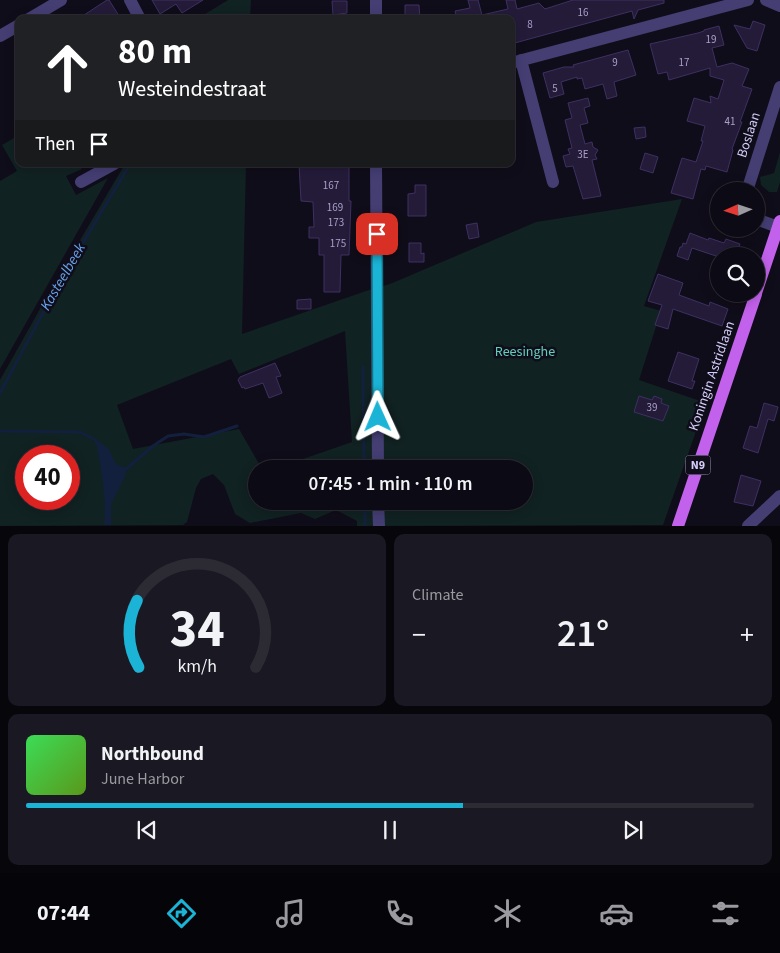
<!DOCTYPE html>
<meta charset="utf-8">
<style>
:root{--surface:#0c0a14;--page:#1a1822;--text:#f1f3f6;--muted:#9a9aa0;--line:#2c2b34;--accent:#1bb4d6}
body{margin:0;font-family:"Source Sans 3",sans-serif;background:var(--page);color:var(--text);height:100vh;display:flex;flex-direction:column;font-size:19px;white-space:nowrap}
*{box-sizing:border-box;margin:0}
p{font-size:16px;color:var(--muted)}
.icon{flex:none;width:28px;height:28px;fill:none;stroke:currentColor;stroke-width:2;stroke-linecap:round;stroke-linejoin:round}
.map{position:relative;height:526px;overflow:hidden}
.drawer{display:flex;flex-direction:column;gap:8px;padding:8px;background:#07060b;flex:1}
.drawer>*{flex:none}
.guide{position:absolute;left:15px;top:15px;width:500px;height:152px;border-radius:10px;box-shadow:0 2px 12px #0003,0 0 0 1px var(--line);background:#202124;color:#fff;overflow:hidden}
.needle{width:32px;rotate:267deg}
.controls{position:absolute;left:710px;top:182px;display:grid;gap:10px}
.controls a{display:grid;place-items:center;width:55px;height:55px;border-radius:50%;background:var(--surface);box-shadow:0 2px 12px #0003,0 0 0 1px var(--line);font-size:25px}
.speed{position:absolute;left:15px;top:445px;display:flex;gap:10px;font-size:25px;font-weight:700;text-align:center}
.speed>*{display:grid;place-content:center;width:65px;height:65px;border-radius:50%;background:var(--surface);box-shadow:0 2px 12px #0003,0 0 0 1px var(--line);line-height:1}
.speed .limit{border:8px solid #d22;background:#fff;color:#111}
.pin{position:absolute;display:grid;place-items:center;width:42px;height:42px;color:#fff;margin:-21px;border-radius:10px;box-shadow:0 2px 8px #0006}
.me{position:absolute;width:55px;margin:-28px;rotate:359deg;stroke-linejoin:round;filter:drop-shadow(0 0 4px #0008)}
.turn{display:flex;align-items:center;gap:18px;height:105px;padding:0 20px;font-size:22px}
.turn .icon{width:65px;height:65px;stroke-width:2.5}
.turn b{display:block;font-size:35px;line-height:42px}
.then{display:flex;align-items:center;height:48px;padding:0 20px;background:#0003;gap:10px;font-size:19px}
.big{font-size:38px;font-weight:600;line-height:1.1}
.drawer .tile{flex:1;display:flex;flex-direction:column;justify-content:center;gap:8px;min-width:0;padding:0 18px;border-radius:10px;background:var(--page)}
.drawer .dial{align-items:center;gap:0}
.dial svg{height:130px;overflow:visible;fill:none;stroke:var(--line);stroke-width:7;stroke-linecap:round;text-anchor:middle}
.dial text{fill:var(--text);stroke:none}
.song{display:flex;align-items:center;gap:15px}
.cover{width:60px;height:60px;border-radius:8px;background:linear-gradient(135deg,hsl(130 70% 55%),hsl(90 70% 35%))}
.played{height:5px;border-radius:2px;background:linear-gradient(90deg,var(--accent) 60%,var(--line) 60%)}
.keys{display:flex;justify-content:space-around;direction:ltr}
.heat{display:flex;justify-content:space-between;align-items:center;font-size:28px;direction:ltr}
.drawer .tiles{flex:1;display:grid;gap:8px;grid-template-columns:1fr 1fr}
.tile:last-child{grid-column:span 2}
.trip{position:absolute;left:248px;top:460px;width:285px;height:50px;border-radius:25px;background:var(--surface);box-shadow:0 2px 12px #0003,0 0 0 1px var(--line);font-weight:600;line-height:50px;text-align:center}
.dock{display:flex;height:80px;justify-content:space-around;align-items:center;background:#050408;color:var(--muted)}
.dock .icon{width:35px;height:35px}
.dock .selected{color:var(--accent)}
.dock b{font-size:22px;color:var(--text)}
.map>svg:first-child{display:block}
.green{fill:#112223;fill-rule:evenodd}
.water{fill:#13203d}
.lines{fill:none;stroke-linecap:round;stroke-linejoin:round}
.stream{stroke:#13203d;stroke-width:3}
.building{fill:#241b39;stroke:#3e3062}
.minor{stroke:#443e73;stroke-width:12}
.major{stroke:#c261eb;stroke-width:12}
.route-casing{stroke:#12758b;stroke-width:12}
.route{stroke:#1bb4d6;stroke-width:9}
.labels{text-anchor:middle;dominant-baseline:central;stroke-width:5;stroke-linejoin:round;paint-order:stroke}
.number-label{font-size:11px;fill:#a9a0c9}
.shield{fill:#100d1a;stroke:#9a93b6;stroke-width:1}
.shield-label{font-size:12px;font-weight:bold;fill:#d5cdf9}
.street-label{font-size:14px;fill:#d5cdf9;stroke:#100d1a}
.park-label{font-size:14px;fill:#63cebc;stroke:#100d1a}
.water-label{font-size:15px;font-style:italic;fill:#68a4ec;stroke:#100d1a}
</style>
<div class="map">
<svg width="780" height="526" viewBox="0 0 780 526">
<rect width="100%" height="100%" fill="#100d1a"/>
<path class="green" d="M228,0h23l-1,19h-53z
M19,135v29h60l3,5 -16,7 10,19 32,-17 -108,191v-188l17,-10 -15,-26z
M780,152v30l-3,10h-8l-8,-7 -1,-8 14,-4z
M125,164h121l-4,170 124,-43 24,-7 146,-62 146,-23 -38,107 17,5 -22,69 67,23 -43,122 -306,1v-5l-21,-11 -21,9 -14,-6 -51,10 -15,-9 -11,-29 -11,-11 -12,5 -5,9 -9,34 -4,3 -183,1v-146l53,-94zM345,331l7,111 -78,27h250v32h-268v-32h6l-23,-40 -106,20 -16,-44 114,-46 8,15zM26,456h43v43h-43z"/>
<path class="water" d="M96,440c3,2 7,4 10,7 10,8 2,17 21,21l-2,8 -14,28v21h-7c3,-29 -3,-56 -8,-85z"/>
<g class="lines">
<path class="stream" d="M363,367l1,102
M0,393l59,-110 71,-119
M0,431l80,1 16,8 1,4
M125,470l28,-24 15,-10 16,-2 20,3 33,-11
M365,501v25"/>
</g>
<path class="building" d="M107,0h2l12,19h-43z
M152,0h51l-21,13 -6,-9 -16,10z
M468,0h10l4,15 26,-6 -2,-9h9l2,9 22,-6 6,6 28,-9h91v3l-26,7 -4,9 -2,-8 -121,33v-25h-30v-2l-24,2 -2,-8 15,-3z
M332,1h15v12l-14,2z
M405,5h14l1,14h-15z
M753,21l12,4 -8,26 -10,-3 -13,-23 16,4z
M719,26l5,19 -12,3 5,19 15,-4 17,6 -7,17 10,3 -12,33h2l-10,27 1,1 -6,22 -21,-6 -1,4 -4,-1 -8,30 -22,-6 11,-35 14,4 7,-21h-2l4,-15 -18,-5 7,-23 17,5 -1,-7 8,3 6,-19 -14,-4v-8l-41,12 -2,-8 -9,2 -8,-30 48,-11 6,-2v-1z
M628,50l8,25 -22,7 3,14 -10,3 -4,-15 -18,5 -3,-11 -5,1v-2l-16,5 3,12 -14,4 -7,-25 21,-6h10l-1,-2z
M588,98l2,8 -6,2 4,15 -8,2 5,19 7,-2 1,5 5,3 -3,5 2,4 -5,1 9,36 -18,3 -10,-33 -7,1 -3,-11 7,-2 -2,-5 4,-1 -7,-28 7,-2 -4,-15z
M645,127l1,10 -10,2 -2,-11z
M645,153l13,4 -5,16 -13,-4z
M299,164h50v37h2l-2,54h-8l-1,37h-16v-37h-5v-17h-10v-11h5l-1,-25 -12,-1z
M415,185h11v31h-18v-22l7,-1z
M477,223l2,14 -10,2 -3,-14z
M690,233l18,7 1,-2 15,5 2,-4 14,5 -4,12h-20l-24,-8 -4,12 -11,-4 3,-9h2l1,-4 3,1z
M409,243h12v11l3,-1v9h-15z
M658,274l25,9 -4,12 30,11 1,-4 18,7 -6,17 -49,-17 -5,20 -13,-4 7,-20 -14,-4z
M311,299v10h-14v-9z
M678,352l21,7 -7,22h3l-3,8 -24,-8z
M275,363l6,13 -5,1 6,16 -13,5 -6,-15 -18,6 -1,-2 -2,1 -4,-8 2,-3z
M639,396l13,4 2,-4 8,3 -1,4 8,3 -6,15 -29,-9z
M764,403l14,4 -4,14 -6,-2 -10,34 -15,-5 7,-22 7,2z
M741,475l20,6 -8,25 -19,-4z"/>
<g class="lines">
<path class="minor" d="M130,0l10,19
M766,0l14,6
M29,19l32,-19
M376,19v-19
M0,36l19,-11
M521,60l32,122
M511,63l237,-63
M376,164l2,305
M81,182l33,-18
M747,191l33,-104
M756,219l22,8
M378,501l1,25
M748,526l32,-30"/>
<path class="major" d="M756,293l24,-72
M678,526l78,-232"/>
</g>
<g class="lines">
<defs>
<path id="route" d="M377,234l1,183"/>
</defs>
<use href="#route" class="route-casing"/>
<use href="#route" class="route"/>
</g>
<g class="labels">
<g class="number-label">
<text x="583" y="12">16</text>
<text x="530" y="24">8</text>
<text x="711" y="39">19</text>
<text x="615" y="62">9</text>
<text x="684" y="62">17</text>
<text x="555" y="88">5</text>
<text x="730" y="121">41</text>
<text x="583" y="154">3E</text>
<text x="331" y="185">167</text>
<text x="335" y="207">169</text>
<text x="336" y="222">173</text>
<text x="338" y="243">175</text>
<text x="652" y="407">39</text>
</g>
<rect class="shield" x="685.5" y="455.5" width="25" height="19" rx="4"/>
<g class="shield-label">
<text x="698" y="465">N9</text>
</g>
<g class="street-label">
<text transform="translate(749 135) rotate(-72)">Boslaan</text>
<text transform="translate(712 376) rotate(-71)">Koningin Astridlaan</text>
</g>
<g class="park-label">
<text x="525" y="352">Reesinghe</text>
</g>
<g class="water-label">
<text transform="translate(63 277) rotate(-60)">Kasteelbeek</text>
</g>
</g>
</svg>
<div class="controls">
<a><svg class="needle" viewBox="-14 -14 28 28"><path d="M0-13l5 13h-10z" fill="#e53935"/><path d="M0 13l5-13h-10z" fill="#9a9aa0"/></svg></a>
<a><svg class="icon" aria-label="search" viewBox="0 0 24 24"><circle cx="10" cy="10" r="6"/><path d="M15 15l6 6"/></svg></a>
</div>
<div class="speed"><div class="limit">40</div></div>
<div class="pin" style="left:377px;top:234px;background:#d93025"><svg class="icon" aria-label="arrive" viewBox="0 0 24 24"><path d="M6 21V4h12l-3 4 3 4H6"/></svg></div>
<svg class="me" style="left:378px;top:417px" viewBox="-20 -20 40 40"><path d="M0-17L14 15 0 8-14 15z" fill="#1bb4d6" stroke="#fff" stroke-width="4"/></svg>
<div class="trip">07:45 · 1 min · 110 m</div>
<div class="guide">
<div class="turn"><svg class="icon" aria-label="ahead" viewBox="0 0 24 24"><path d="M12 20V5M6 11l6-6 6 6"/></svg><div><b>80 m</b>Westeindestraat</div></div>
<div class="then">Then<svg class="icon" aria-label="arrive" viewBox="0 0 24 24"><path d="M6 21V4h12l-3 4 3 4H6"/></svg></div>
</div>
</div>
<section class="drawer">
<div class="tiles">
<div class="tile dial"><svg viewBox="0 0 100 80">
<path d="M14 69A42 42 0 1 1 86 69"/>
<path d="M14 69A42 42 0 0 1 13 28" stroke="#1bb4d6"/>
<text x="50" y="56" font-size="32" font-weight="700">34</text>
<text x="50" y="72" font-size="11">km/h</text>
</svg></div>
<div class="tile"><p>Climate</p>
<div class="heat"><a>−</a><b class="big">21°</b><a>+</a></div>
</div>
<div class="tile">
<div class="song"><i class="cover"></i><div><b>Northbound</b><p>June Harbor</p></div></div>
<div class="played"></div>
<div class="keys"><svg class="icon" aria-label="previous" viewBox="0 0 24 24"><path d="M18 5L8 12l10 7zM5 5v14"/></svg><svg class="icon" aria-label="pause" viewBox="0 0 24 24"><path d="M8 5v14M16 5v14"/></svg><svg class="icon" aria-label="next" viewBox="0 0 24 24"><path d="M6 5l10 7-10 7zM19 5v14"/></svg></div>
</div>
</div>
</section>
<nav class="dock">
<b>07:44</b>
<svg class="icon selected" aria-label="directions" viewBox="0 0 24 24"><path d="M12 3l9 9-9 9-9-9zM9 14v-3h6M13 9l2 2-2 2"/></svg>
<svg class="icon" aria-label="music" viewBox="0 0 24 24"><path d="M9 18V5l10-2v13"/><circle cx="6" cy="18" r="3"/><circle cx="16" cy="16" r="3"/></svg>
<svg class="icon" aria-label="phone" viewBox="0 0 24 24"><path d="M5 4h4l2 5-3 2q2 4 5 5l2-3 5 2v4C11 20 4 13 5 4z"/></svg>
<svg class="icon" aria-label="climate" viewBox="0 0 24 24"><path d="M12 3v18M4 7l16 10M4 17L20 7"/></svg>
<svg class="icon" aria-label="car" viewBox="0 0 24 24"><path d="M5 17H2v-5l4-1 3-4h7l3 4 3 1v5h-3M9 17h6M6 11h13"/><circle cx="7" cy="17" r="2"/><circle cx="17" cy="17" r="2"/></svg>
<svg class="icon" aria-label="filters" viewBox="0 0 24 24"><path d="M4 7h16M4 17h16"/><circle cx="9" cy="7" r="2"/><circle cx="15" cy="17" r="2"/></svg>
</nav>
